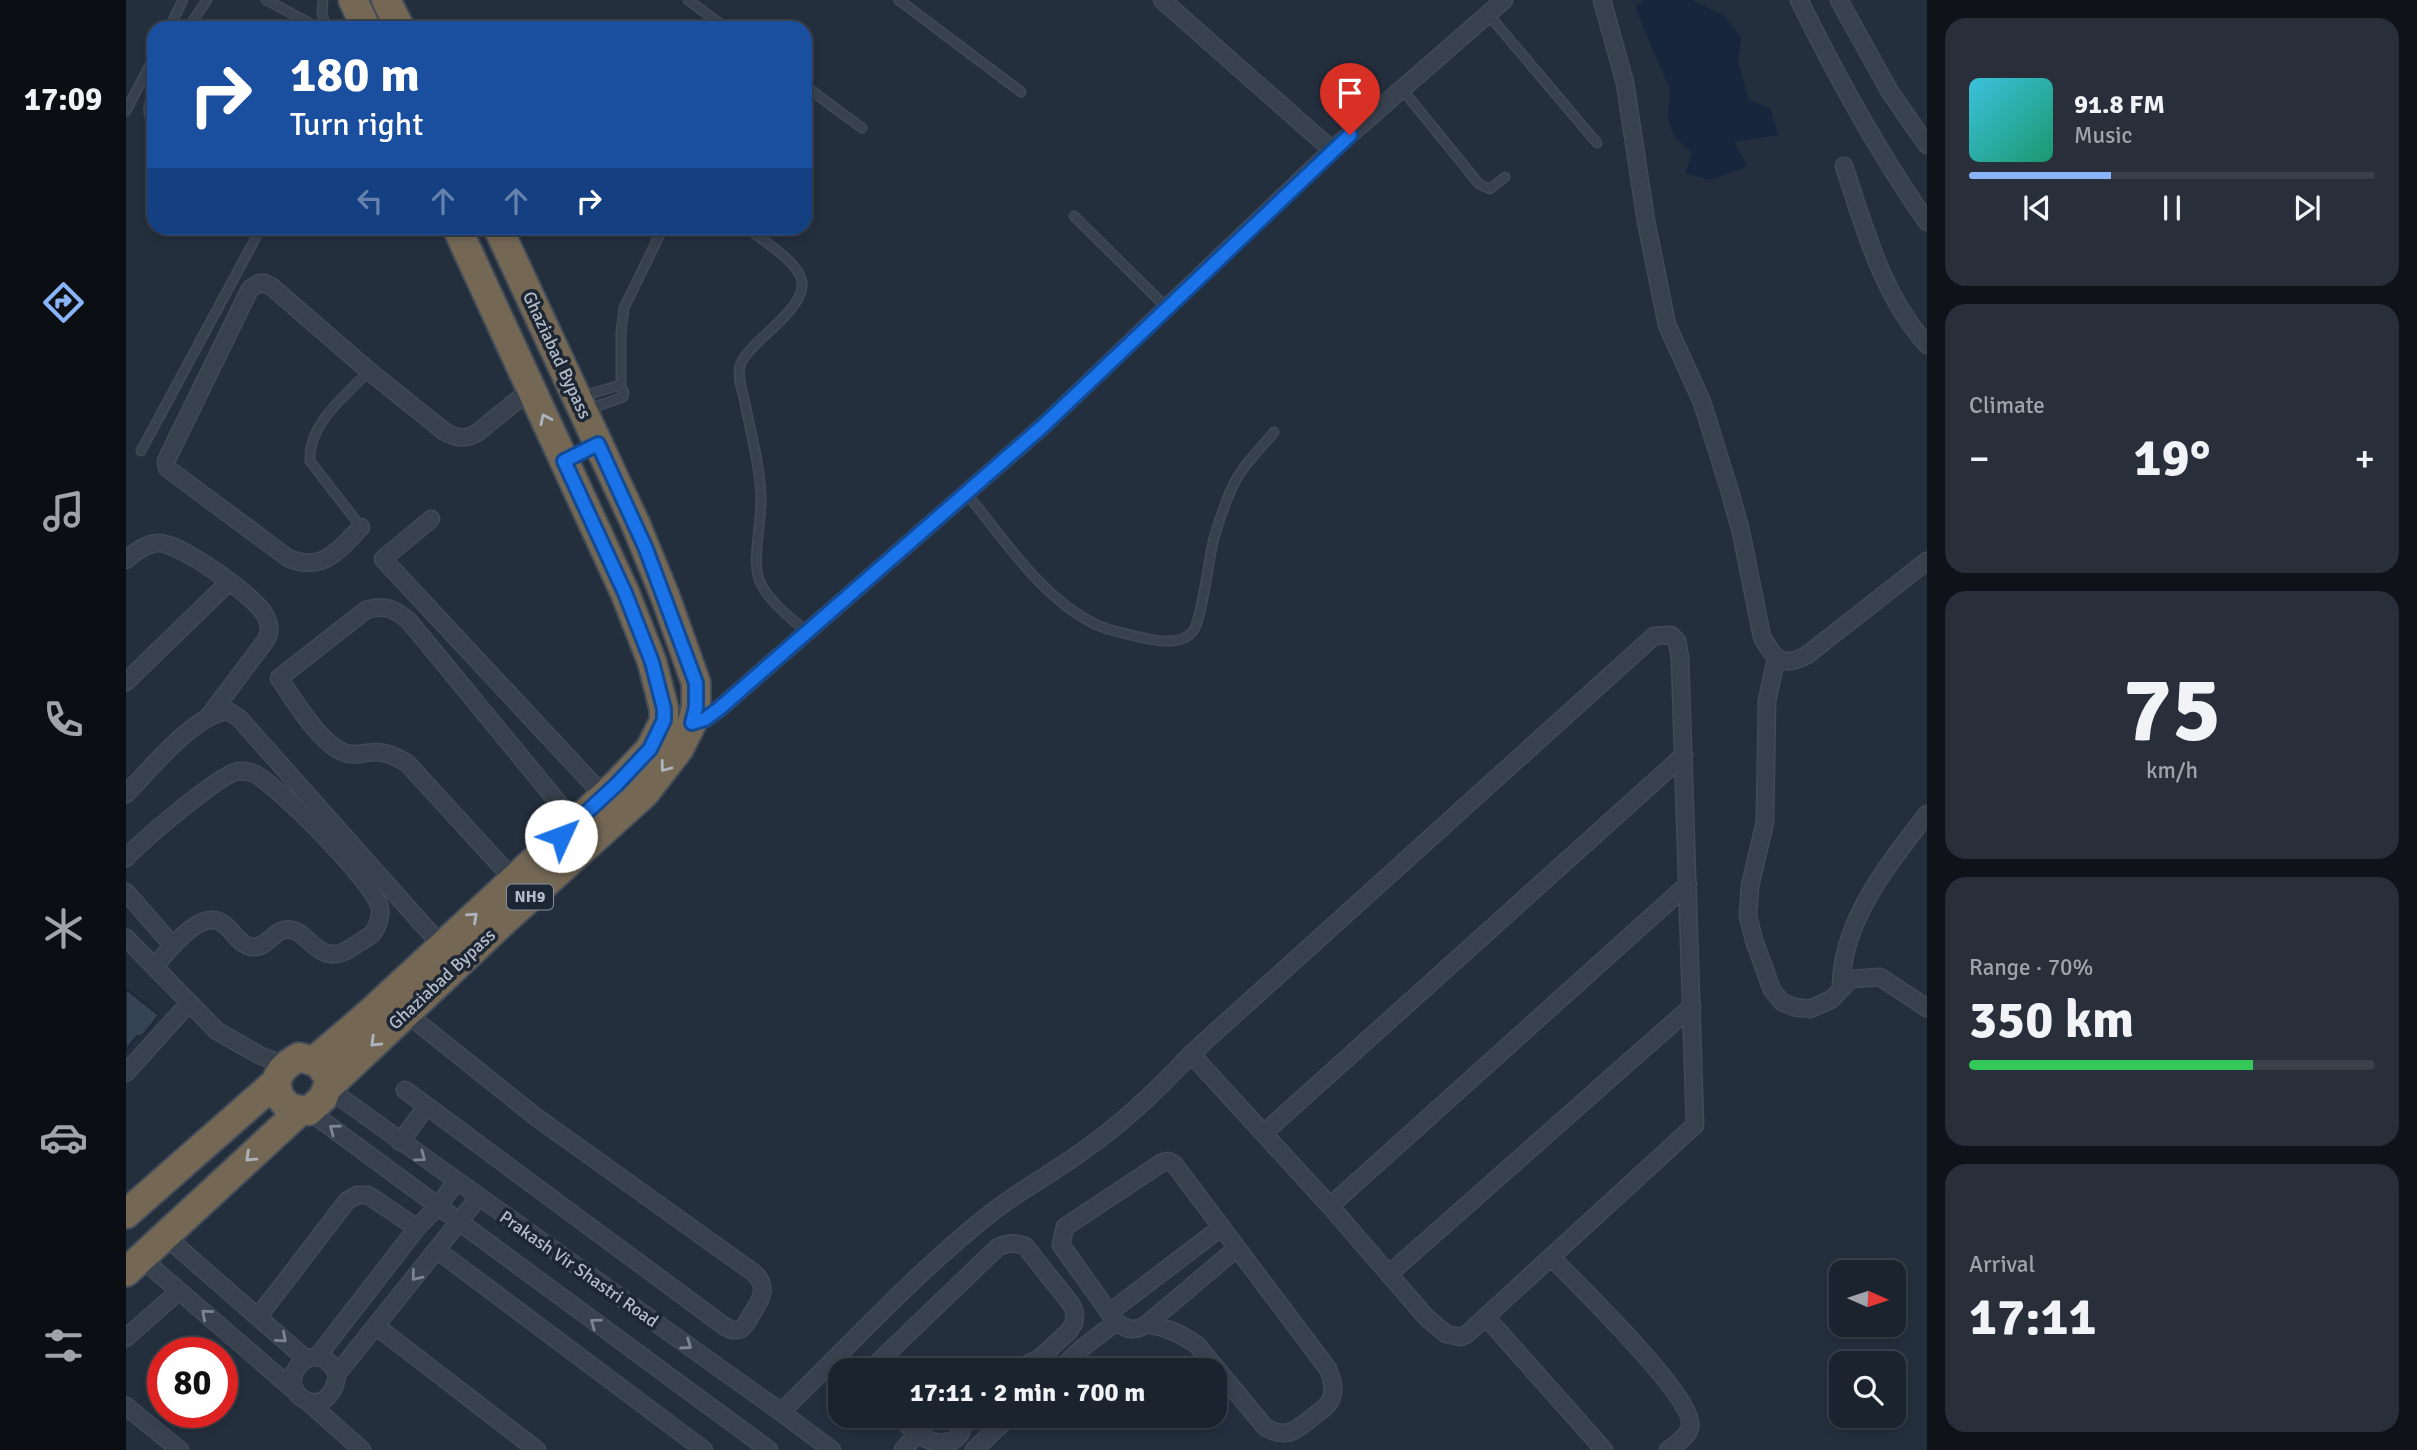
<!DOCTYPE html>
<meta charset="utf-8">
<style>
:root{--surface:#1b232e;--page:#282f3a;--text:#f1f3f6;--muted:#a0a4aa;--line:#39404a;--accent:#8ab4f8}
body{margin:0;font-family:Signika,sans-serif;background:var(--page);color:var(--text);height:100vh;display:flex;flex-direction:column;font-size:26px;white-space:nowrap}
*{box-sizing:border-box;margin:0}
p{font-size:23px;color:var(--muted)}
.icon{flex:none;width:38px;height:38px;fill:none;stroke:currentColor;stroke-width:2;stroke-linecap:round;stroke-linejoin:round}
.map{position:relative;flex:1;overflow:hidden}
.sheet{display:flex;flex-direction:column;gap:18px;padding:18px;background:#0f1319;width:490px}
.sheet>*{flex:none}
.guide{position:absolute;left:21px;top:21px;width:665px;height:214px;border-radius:21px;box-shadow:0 4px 10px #0003,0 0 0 2px var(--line);background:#1a4fa0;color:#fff;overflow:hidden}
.needle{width:46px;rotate:93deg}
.fabs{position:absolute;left:1703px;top:1260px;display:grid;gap:14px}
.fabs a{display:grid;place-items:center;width:77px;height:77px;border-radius:14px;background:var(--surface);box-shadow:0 4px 10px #0003,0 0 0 2px var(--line);font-size:35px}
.speed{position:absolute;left:21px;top:1337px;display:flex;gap:14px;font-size:35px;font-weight:700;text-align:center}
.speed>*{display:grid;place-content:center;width:91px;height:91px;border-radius:50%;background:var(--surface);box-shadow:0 4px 10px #0003,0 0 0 2px var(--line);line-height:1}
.speed .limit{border:10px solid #d22;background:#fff;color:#111}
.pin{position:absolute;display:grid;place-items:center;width:60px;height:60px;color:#fff;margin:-72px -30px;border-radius:50% 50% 50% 0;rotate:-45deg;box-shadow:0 0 7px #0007}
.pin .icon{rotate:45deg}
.me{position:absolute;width:77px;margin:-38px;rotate:47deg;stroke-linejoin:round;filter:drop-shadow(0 0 5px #0008)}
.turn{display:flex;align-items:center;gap:24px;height:147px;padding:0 28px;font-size:32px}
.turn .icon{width:91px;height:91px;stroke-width:2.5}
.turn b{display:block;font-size:49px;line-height:60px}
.lanes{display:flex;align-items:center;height:66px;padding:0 28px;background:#0003;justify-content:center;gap:35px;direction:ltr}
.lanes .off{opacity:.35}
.big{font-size:52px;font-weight:700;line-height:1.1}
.sheet .widget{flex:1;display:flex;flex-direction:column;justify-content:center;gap:10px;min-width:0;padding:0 24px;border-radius:21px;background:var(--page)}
.sheet .dial{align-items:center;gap:0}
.dial b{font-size:91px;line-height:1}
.song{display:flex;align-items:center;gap:21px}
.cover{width:84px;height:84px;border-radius:10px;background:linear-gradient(135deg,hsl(190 70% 55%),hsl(160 70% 35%))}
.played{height:7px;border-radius:4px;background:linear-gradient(90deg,var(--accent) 35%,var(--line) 35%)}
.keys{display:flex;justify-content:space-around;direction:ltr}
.heat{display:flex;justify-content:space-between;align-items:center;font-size:38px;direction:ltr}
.charge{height:10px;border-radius:5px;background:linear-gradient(90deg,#34c759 70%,var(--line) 0)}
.trip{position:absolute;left:702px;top:1358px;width:399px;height:70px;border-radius:21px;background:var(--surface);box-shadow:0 4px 10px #0003,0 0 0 2px var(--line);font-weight:700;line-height:70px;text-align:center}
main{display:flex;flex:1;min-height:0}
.dock{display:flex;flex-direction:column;width:126px;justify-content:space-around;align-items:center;background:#0b0e12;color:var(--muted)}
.dock .icon{width:49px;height:49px}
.dock .active{color:var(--accent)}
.dock b{font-size:32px;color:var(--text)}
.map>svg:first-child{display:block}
.water{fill:#17263c}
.building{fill:#364354;stroke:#1f2835;stroke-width:2}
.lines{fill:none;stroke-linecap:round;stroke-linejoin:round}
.lane-casing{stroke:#414a57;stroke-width:11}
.street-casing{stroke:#414a57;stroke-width:19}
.highway-casing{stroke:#434c59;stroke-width:32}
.lane{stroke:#38414e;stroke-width:8}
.street{stroke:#38414e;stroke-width:16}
.highway{stroke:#746855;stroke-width:28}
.oneway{stroke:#aeb4bd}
.oneway2{stroke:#7c8592}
.route-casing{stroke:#114b97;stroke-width:18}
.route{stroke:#1a73e8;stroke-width:12}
.labels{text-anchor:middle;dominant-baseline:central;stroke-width:7;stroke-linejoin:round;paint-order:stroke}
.shield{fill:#1d2633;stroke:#878f9c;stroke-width:2}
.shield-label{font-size:16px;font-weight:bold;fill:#b4bcc9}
.street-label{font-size:18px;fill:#b4bcc9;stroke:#1d2633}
</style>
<main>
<nav class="dock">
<b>17:09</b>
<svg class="icon active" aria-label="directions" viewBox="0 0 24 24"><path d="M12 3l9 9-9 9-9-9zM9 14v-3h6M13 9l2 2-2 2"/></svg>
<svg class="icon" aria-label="music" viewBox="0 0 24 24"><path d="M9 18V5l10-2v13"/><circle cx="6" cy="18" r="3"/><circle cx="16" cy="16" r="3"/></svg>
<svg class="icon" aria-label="phone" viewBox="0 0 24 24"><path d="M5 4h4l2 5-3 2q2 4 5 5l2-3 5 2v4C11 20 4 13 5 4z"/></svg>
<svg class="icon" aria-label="climate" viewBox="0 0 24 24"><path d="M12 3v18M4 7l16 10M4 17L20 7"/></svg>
<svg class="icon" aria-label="car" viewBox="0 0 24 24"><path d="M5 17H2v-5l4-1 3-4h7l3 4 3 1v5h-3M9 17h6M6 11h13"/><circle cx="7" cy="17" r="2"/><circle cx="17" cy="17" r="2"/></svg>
<svg class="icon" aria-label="filters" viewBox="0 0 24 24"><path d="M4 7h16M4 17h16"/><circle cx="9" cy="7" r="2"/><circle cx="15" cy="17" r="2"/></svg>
</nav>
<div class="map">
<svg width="1801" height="1450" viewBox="0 0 1801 1450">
<rect width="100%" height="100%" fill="#242f3e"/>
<path class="water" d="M1518,0h48l33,16 16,21 -3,24 11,39 21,8 9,27 -45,7 13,22 -5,5 -32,11 -25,-7 7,-20 -17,-15 -7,-18 2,-30 -35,-83z"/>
<path class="building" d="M0,989l33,26 -15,19 -5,3 -2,-1 -11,14z"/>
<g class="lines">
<defs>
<path id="lane" d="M140,0l53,28
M197,0l-1,14 5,14
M562,0l38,28
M773,0l122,92
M1362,14l109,129
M43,28l14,-28
M62,28l19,-28
M679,86l57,42
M1276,89l77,95 11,5 15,-12
M28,91c-6,14 -8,22 0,35
M0,111l28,-54
M948,216l93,92
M621,228c14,11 53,35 55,54 3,30 -54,59 -62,84 -3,13 3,25 5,37 6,31 15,63 16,94 1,23 -10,67 -1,85 10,21 30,35 47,50
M495,385v-53l3,-24 39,-80
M457,396l37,-11 4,7 -1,5 -37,13
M15,451l120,-223
M840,493c38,46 76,106 131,132 16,7 34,10 52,14 14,3 34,5 44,-8 9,-11 16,-75 21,-93 6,-20 13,-43 23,-60 10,-17 25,-31 37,-46
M235,527l-51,-66c-2,-37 35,-65 59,-90"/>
<path id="street" d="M1036,0l170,150
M1476,0l23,83 21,138 21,104 35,77 28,90 11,40 21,105c12,21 20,32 45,18l120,-94
M1673,0c38,77 78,151 128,222
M1713,0l51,92 37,53
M1718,166c21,63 38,129 83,179
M305,519l-48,40 221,237
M235,527c-22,23 -38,46 -73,31l-121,-90 -1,-7 84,-172 9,-6h5l8,4 97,84 76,61c12,6 19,8 32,1l54,-44
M0,560c9,-8 20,-17 33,-17 21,0 96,53 106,72 5,9 6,16 1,25l-57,76
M1650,659l-9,42 -2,121 -15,64 -2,30 6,24 18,50 10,12 12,5 16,2 22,-10 19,-20 29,-2 47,31
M0,682l103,-100
M566,723l13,-4 15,-11 323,-282 289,-276 172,-150
M0,794c25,-25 67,-79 102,-83l11,7 202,227
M0,858c15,-16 94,-85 113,-87 4,0 12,1 16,3 22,11 123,112 125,135 1,8 -3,19 -8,25 -5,4 -12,8 -18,12 -38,27 -45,-22 -70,-16 -11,2 -18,18 -31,17 -11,-1 -18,-12 -25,-19 -23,-27 -59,22 -74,39
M388,880l-107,-117c-14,-8 -25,-13 -41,-10 -6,1 -11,2 -17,1 -27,-6 -55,-54 -70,-76l87,-68c18,-6 29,-1 43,11l166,202
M0,892l47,54
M0,938l91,93 42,24 26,10
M1715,987c1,-67 47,-122 86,-173
M0,1073l63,-70
M201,1088l454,324 51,38
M279,1090l319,236c5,3 11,6 17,3 4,-3 8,-10 10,-14 10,-15 18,-28 3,-42l-218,-156 -130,-104
M183,1111l460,339
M1138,1133l420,-378
M274,1142l27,-36
M1042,1161l6,3 154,205c4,10 8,22 2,32 -3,6 -11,11 -16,15 -17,14 -28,24 -49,11l-67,-81c-17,-13 -31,-18 -51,-22 -13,8 -19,6 -31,-2l-55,-77 4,-18 98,-65z
M1204,1206l358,-322
M39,1236l141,123
M311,1250l267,200
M1425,1257c25,26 145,141 139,170 -2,10 -14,17 -22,23
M15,1258l154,133
M1263,1274l303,-268
M984,1312l112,-85
M132,1317l89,-116 10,-6h11l49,33
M1360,1317l118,133
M1021,1324l90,-76
M250,1326l161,124
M0,1338l53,-47
M191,1357l100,-129 21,-22 18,-24
M744,1370l128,-123c10,-4 16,-5 27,-1l46,58 4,9 -1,10 -5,8 -30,28 -18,8 -13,-1 -4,4
M933,1370l22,-21 35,-27
M211,1374c-21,-43 -66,7 -32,26 19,10 31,-10 32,-26l141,-176
M180,1400l56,50
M0,1406l54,44
M655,1412c70,-68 134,-139 210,-199 28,-22 60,-39 89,-60 42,-29 77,-62 111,-99l463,-418 17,-1 6,6 3,17 15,467 -228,209 -6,3 -15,-3 -20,-17 -96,-111 -139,-152
M772,1416c15,14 34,34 56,24 9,-7 9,-13 10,-24
M777,1450l14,-16
M848,1450l36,-34"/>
<path id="highway" d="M227,0l13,28
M260,0l14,28
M188,1061l56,-48 247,-229 33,-35 14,-28v-12l-12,-47 -27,-69 -168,-365
M150,1082l3,14 10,12 20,3 14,-13 4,-10 180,-170 138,-125 34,-44 13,-26 4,-16v-24l-31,-87 -29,-71 -138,-297
M0,1214l150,-132c4,-13 11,-18 23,-25 9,3 21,4 25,14
M0,1272l174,-161"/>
</defs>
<use href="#lane" class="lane-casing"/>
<use href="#street" class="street-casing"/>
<use href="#highway" class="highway-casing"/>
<use href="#lane" class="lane"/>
<use href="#street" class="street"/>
<use href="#highway" class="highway"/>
</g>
<defs><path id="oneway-chevron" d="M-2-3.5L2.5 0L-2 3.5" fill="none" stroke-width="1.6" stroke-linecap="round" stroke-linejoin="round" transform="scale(1.75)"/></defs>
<g class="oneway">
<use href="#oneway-chevron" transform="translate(419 419) rotate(-115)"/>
<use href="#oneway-chevron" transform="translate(539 767) rotate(127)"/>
<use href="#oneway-chevron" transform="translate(347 917) rotate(-42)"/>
<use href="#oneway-chevron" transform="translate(249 1042) rotate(136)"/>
<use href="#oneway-chevron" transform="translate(124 1157) rotate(137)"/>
</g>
<g class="oneway2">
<use href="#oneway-chevron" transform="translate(208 1129) rotate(-143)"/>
<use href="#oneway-chevron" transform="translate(295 1157) rotate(36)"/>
<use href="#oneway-chevron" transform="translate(290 1276) rotate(129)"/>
<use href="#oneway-chevron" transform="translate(80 1314) rotate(-139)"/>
<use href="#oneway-chevron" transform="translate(469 1323) rotate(-144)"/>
<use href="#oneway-chevron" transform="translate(156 1338) rotate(41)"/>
<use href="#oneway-chevron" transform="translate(561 1345) rotate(35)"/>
</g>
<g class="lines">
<defs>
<path id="route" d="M435,836l56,-52 33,-35 14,-29v-11l-12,-47 -27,-69 -61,-132 34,-17 48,105 50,134v24l-4,16 13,-4 15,-11 323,-282 307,-291"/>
</defs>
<use href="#route" class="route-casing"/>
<use href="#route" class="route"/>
</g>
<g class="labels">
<rect class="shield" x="381" y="884.5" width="46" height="25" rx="5"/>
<g class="shield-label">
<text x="404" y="897">NH9</text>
</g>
<g class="street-label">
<text transform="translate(431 355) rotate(65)">Ghaziabad Bypass</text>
<text transform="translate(316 979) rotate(-43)">Ghaziabad Bypass</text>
<text transform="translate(453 1269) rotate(35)">Prakash Vir Shastri Road</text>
</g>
</g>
</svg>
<div class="fabs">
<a><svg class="needle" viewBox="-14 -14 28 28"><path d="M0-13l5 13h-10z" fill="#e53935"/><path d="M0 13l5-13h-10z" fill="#a0a4aa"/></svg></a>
<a><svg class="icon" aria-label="search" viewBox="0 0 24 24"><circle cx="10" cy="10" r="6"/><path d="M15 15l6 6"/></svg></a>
</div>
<div class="speed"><div class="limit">80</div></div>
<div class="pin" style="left:1224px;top:135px;background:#d93025"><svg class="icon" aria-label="arrive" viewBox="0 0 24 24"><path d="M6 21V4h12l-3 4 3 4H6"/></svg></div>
<svg class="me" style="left:435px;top:836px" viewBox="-20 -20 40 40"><circle r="19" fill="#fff"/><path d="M0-13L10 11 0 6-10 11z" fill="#1a73e8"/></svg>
<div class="trip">17:11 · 2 min · 700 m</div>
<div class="guide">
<div class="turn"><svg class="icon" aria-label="right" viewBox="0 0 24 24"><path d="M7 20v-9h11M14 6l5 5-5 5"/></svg><div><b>180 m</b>Turn right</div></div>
<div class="lanes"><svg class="icon off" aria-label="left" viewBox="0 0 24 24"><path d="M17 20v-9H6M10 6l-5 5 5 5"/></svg><svg class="icon off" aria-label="ahead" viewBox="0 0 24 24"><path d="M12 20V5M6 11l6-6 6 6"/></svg><svg class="icon off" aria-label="ahead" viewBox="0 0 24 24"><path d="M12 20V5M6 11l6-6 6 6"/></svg><svg class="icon" aria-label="right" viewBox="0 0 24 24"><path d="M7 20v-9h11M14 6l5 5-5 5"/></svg></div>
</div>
</div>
<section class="sheet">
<div class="widget">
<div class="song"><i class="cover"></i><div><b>91.8 FM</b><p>Music</p></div></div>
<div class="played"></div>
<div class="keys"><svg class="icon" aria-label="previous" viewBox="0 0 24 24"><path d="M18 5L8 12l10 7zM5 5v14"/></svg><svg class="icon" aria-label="pause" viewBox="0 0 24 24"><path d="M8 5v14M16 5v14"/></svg><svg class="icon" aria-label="next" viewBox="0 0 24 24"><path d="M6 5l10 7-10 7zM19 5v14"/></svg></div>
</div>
<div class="widget"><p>Climate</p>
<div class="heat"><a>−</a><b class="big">19°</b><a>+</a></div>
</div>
<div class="widget dial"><b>75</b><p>km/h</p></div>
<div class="widget"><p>Range · 70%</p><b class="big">350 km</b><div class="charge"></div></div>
<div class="widget"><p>Arrival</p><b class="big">17:11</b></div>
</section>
</main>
